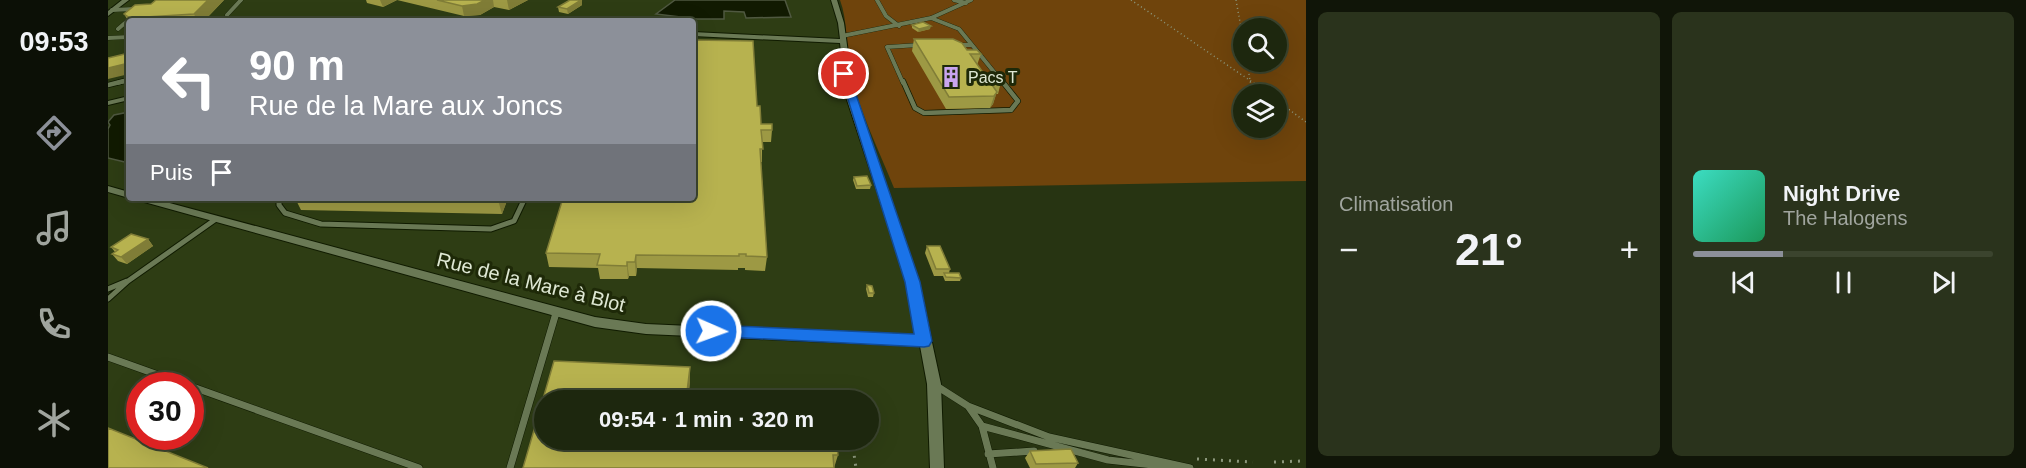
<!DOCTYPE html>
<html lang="fr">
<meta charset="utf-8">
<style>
:root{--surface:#1d270e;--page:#2a331c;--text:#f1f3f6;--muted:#a0a59e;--line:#3b442e;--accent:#8c9099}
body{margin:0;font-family:Helvetica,sans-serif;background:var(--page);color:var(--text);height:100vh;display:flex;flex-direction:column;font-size:22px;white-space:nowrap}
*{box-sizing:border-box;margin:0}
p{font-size:20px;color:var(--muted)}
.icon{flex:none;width:33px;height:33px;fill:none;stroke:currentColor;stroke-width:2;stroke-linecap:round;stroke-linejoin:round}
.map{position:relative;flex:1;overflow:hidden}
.sheet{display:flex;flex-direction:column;gap:12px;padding:12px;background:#101508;width:720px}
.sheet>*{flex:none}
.top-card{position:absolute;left:18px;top:18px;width:570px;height:183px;border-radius:6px;box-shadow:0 6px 24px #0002,0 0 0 2px var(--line);background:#8c9099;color:#fff;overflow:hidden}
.buttons{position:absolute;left:1125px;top:18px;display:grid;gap:12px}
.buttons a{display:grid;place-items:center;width:54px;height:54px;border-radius:50%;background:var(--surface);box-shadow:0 6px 24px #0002,0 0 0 2px var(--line);font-size:30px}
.speed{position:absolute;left:18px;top:372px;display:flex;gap:12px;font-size:30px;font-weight:700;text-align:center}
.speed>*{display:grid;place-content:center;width:78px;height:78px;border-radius:50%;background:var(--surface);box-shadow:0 6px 24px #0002,0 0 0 2px var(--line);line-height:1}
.speed .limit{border:9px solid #d22;background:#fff;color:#111}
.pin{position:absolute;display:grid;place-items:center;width:51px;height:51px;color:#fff;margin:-26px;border:3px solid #fff;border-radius:50%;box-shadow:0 2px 6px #0007}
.me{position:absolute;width:66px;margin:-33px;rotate:92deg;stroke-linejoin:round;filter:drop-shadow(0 0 4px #0008)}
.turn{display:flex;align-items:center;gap:21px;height:126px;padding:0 24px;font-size:27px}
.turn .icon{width:78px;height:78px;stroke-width:2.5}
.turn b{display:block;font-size:42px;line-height:51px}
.then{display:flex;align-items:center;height:57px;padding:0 24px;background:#0003;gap:12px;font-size:22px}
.big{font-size:45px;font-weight:700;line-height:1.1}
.sheet .card{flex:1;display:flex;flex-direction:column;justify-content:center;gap:9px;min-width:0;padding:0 21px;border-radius:9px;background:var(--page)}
.song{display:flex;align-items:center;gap:18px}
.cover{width:72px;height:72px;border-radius:9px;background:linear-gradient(135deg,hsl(170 70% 55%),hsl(150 70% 35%))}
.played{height:6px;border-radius:3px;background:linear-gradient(90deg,var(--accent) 30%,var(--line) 30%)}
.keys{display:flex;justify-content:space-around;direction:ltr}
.heat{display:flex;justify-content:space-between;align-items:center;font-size:33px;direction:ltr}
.sheet .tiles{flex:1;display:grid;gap:12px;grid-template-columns:repeat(2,1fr)}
.trip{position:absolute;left:426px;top:390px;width:345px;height:60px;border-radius:30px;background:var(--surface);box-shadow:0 6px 24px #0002,0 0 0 2px var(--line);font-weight:700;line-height:60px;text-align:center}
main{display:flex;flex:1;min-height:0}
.tabs{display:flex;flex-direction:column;width:108px;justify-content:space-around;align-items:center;background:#0c1006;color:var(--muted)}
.tabs .icon{width:42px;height:42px}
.tabs .active{color:var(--accent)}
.tabs b{font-size:27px;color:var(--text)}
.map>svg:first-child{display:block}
.built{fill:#2e3d14;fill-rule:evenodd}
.green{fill:#6f440c;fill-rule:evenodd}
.water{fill:#111a01;stroke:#4f5840;stroke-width:1.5}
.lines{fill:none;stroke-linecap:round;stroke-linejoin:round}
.service-far3-casing{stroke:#101b00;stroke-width:4.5}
.service-far2-casing{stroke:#101b00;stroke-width:6}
.service-far1-casing{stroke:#101b00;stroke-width:7}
.service-casing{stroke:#101b00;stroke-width:8}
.minor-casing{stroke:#101b00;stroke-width:2}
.path-far1{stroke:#8c977c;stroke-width:1.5;stroke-dasharray:1 3;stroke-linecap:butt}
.path{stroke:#8c977c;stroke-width:3;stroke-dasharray:2 6;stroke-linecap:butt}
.service-far3{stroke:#6a7955;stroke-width:4}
.service-far2{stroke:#6a7955;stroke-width:4.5}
.service-far1{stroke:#6a7955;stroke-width:5}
.service{stroke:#6a7955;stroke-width:7}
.minor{fill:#6a7955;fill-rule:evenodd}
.wall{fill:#9d9944}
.shaded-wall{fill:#807d37}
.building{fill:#b7b24f;stroke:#807d37;stroke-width:1.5}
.route{fill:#1a73e8;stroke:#114b97;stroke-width:1.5}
.labels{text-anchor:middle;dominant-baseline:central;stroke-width:6;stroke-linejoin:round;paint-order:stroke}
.far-poi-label{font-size:16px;fill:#dfe8d4;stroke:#1e2908;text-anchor:start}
.street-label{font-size:20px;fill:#dfe8d4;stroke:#1e2908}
</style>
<main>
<nav class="tabs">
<b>09:53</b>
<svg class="icon active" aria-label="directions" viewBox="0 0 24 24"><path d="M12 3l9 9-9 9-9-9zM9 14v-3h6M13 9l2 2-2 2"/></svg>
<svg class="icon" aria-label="music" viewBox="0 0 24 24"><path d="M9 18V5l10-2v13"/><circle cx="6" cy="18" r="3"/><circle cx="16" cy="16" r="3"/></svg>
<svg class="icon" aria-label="phone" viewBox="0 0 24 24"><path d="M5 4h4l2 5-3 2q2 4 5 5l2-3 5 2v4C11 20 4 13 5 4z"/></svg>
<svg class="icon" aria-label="climate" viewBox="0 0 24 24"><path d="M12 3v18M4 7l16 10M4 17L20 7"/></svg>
</nav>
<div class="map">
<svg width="1198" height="468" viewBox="0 0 1198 468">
<rect width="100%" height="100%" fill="#273412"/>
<path class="built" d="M0,0h726l10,74 59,178 21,89 11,127h-827zM21,21h564v177h-564zM32,386h50v50h-50zM436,400h324v40h-324z"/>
<path class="green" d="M732,0h466v181l-412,7c-16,-40 -37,-81 -45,-123 -4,-22 -1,-44 -9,-65zM1136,28h32v34h-32zM1136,94h32v34h-32z"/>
<path class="water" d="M567,0h110l6,17 -45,1 -2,-6 -20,-1v8h-27l-41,-5z
M21,112v51l-21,-5v-29l2,-4 -2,-3 6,-7z"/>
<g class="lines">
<defs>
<path id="service-far3" d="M769,0l9,16 13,10
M846,0l12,3
M4,10l22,-1
M119,15l14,-15
M823,18l28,11 44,54
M10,29l15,-13
M734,36l89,-18 40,-18
M0,38l21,-1
M850,45h13
M9,83l12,-3
M795,83l-16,-36 32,-2"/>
<path id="service-far2" d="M795,81l12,27 9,5 87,-3 7,-9 -16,-20
M0,85l16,-4"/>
<path id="service-far1" d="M171,198v7l6,8 36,11 170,5 23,-8 11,-23
M0,289l19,-8
M0,299l20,-18 88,-62"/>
<path id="service" d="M0,357l81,29
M827,385l33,21 14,20 11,42
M82,386l229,82
M860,406l81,31 141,31
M874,426l126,34 63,7
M880,454l46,-3
M402,468l46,-155"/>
<path id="minor" d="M14,0h7l-21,16v-5z
M723,0h6l7,23 10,74 65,185 22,102 3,84h-14l-3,-84 -7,-38 -274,-12 -51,-7 -458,-127 -2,-2h16l444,119 51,7 272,12 -11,-54 -61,-185 -6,-54 -147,-7v-4l147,7 -2,-16z
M21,96v4l-21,5v-4z
M0,186l21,6v6l-21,-6z"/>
</defs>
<use href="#service-far3" class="service-far3-casing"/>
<use href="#service-far2" class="service-far2-casing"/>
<use href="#service-far1" class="service-far1-casing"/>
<use href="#service" class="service-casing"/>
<use href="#minor" class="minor-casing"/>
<path class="path-far1" d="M1023,0l139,94
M1128,0l8,44
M1139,62l5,30
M1168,100l30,22"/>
<path class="path" d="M744,440l4,28
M1089,459l56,3
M1166,462l28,-1"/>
<use href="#service-far3" class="service-far3"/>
<use href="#service-far2" class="service-far2"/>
<use href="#service-far1" class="service-far1"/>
<use href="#service" class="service"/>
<use href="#minor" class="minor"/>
</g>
<path class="wall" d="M48,0h68l-20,21h-75v1l-5,-8 27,-10z
M258,0h162l-19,10 -15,-3 -14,8 -16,1 -67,-16 -14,7 -16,-4z
M474,0v5l-14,9 -9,-2 -1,-5z
M804,25l18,4 -12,3 -6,-4z
M806,39l53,11 14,4 -4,11 9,12 15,5 -3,12h-2l-3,10 -3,4 -44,1 -34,-58z
M649,106l4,18 11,6 -1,12h-9v20h-1l6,95 -2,14 -20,-1v-2h-7v2l-101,-2 -1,8h-7l-1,3h-28l-2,-11 -49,-1 -3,-14z
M746,177l17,8 -1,4h-14l-3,-9z
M187,198h213l-6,16 -201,-4z
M40,239l5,7 -26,18 -9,-3 -6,-7 3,-2 -4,-5z
M819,246l23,23 -1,4 12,5 -1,3h-15l-2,-5h-9l-9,-23z
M759,285l7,8 -1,4h-5l-2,-8z
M446,361l136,6v14l-2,19h-144v40h292l2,15 -4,13h-311z
M922,451l48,12 -3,5h-45l-5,-10z"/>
<path class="shaded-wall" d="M100,0h16l-20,21h-7l-3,-7z
M272,0h17l-14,7z
M377,0h8l1,7 -14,8 -16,1 -2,-10z
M399,0h21l-19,10z
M474,0v5l-14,9 -1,-5z
M823,26l-1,3 -12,3 1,-3z
M21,63v11l-21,5v-11z
M889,92l-4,12 -3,4 4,-12z
M391,198h9l-6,16 -4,-14z
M40,239l5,7 -26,18 -6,-7z
M528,255l1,13 -1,8 -1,-14z
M519,262l2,14 -1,3 -1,-13z
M582,367v14l-2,19h-2z"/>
<path class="building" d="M48,0h52l-14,14 -64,4 -6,-4 11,-9 16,-1z
M329,0h48l-8,4 -15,2z
M462,0h11l-14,9 -9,-2z
M815,22l8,4 -12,3 -7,-4z
M806,39h39l9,4 5,7h10l4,4h-11l16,23h12l3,5h-11l7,10 -3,4 -45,1z
M585,40l60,1 4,65h3l1,18h11v6h-11l2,19h-3l7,108 -21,-1v-2h-7v2l-103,-1 -1,7h-8v4l-30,-1 3,-11 -54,-1 17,-55h130z
M21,53v10l-21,5v-10z
M759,176l4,9 -14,1 -3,-9z
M243,198h148l-1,2z
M23,234l17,5 -27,18 -9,-3 6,-4 -7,-3z
M819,246h13l10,23h-14z
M836,273h15l2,5 -15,-1z
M759,285l5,1 2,7h-5z
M446,361l136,6 -4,33h-142v40h292l2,15h-5l1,13h-311z
M0,428l100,40h-100z
M963,449l7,14 -42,1 -6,-13z"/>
<path class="route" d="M733,72l8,2 71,208 12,59 -3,5 -5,1 -219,-11 -2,-5 2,-4 6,-2 203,9 -9,-52 -65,-208z"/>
<defs>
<symbol id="building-bare" viewBox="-9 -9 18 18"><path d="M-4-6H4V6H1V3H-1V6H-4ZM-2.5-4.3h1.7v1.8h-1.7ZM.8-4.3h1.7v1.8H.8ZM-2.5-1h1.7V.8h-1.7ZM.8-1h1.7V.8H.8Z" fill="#c9a5ee" stroke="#1e2908" stroke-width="2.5" paint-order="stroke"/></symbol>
</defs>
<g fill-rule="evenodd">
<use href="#building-bare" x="828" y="62" width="30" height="30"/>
</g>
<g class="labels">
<g class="far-poi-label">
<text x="860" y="77">Pacs T</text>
</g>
<g class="street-label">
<text transform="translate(423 282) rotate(14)">Rue de la Mare à Blot</text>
</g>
</g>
</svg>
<div class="buttons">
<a><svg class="icon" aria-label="search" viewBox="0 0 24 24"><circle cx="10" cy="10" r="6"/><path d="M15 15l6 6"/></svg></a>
<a><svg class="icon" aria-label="layers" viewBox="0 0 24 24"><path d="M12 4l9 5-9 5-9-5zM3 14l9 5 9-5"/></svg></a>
</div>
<div class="speed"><div class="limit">30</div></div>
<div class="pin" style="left:736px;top:74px;background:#d93025"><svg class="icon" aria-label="arrive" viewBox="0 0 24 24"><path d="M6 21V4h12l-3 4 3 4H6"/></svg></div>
<svg class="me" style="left:603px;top:331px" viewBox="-20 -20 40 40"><circle r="17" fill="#1a73e8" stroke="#fff" stroke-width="3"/><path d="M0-11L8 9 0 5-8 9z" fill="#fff"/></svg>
<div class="trip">09:54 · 1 min · 320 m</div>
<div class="top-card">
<div class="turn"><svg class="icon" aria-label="left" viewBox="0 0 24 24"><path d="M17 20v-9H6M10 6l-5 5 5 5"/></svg><div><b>90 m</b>Rue de la Mare aux Joncs</div></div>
<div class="then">Puis<svg class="icon" aria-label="arrive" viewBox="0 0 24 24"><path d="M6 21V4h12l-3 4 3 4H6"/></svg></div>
</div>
</div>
<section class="sheet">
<div class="tiles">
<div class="card"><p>Climatisation</p>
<div class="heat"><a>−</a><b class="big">21°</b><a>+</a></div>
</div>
<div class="card">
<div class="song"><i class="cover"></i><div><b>Night Drive</b><p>The Halogens</p></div></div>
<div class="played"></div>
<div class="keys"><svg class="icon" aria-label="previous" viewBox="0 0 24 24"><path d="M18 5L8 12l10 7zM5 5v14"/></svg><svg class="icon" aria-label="pause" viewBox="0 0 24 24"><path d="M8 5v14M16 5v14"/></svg><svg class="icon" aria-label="next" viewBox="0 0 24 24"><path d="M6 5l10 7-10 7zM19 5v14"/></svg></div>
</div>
</div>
</section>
</main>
